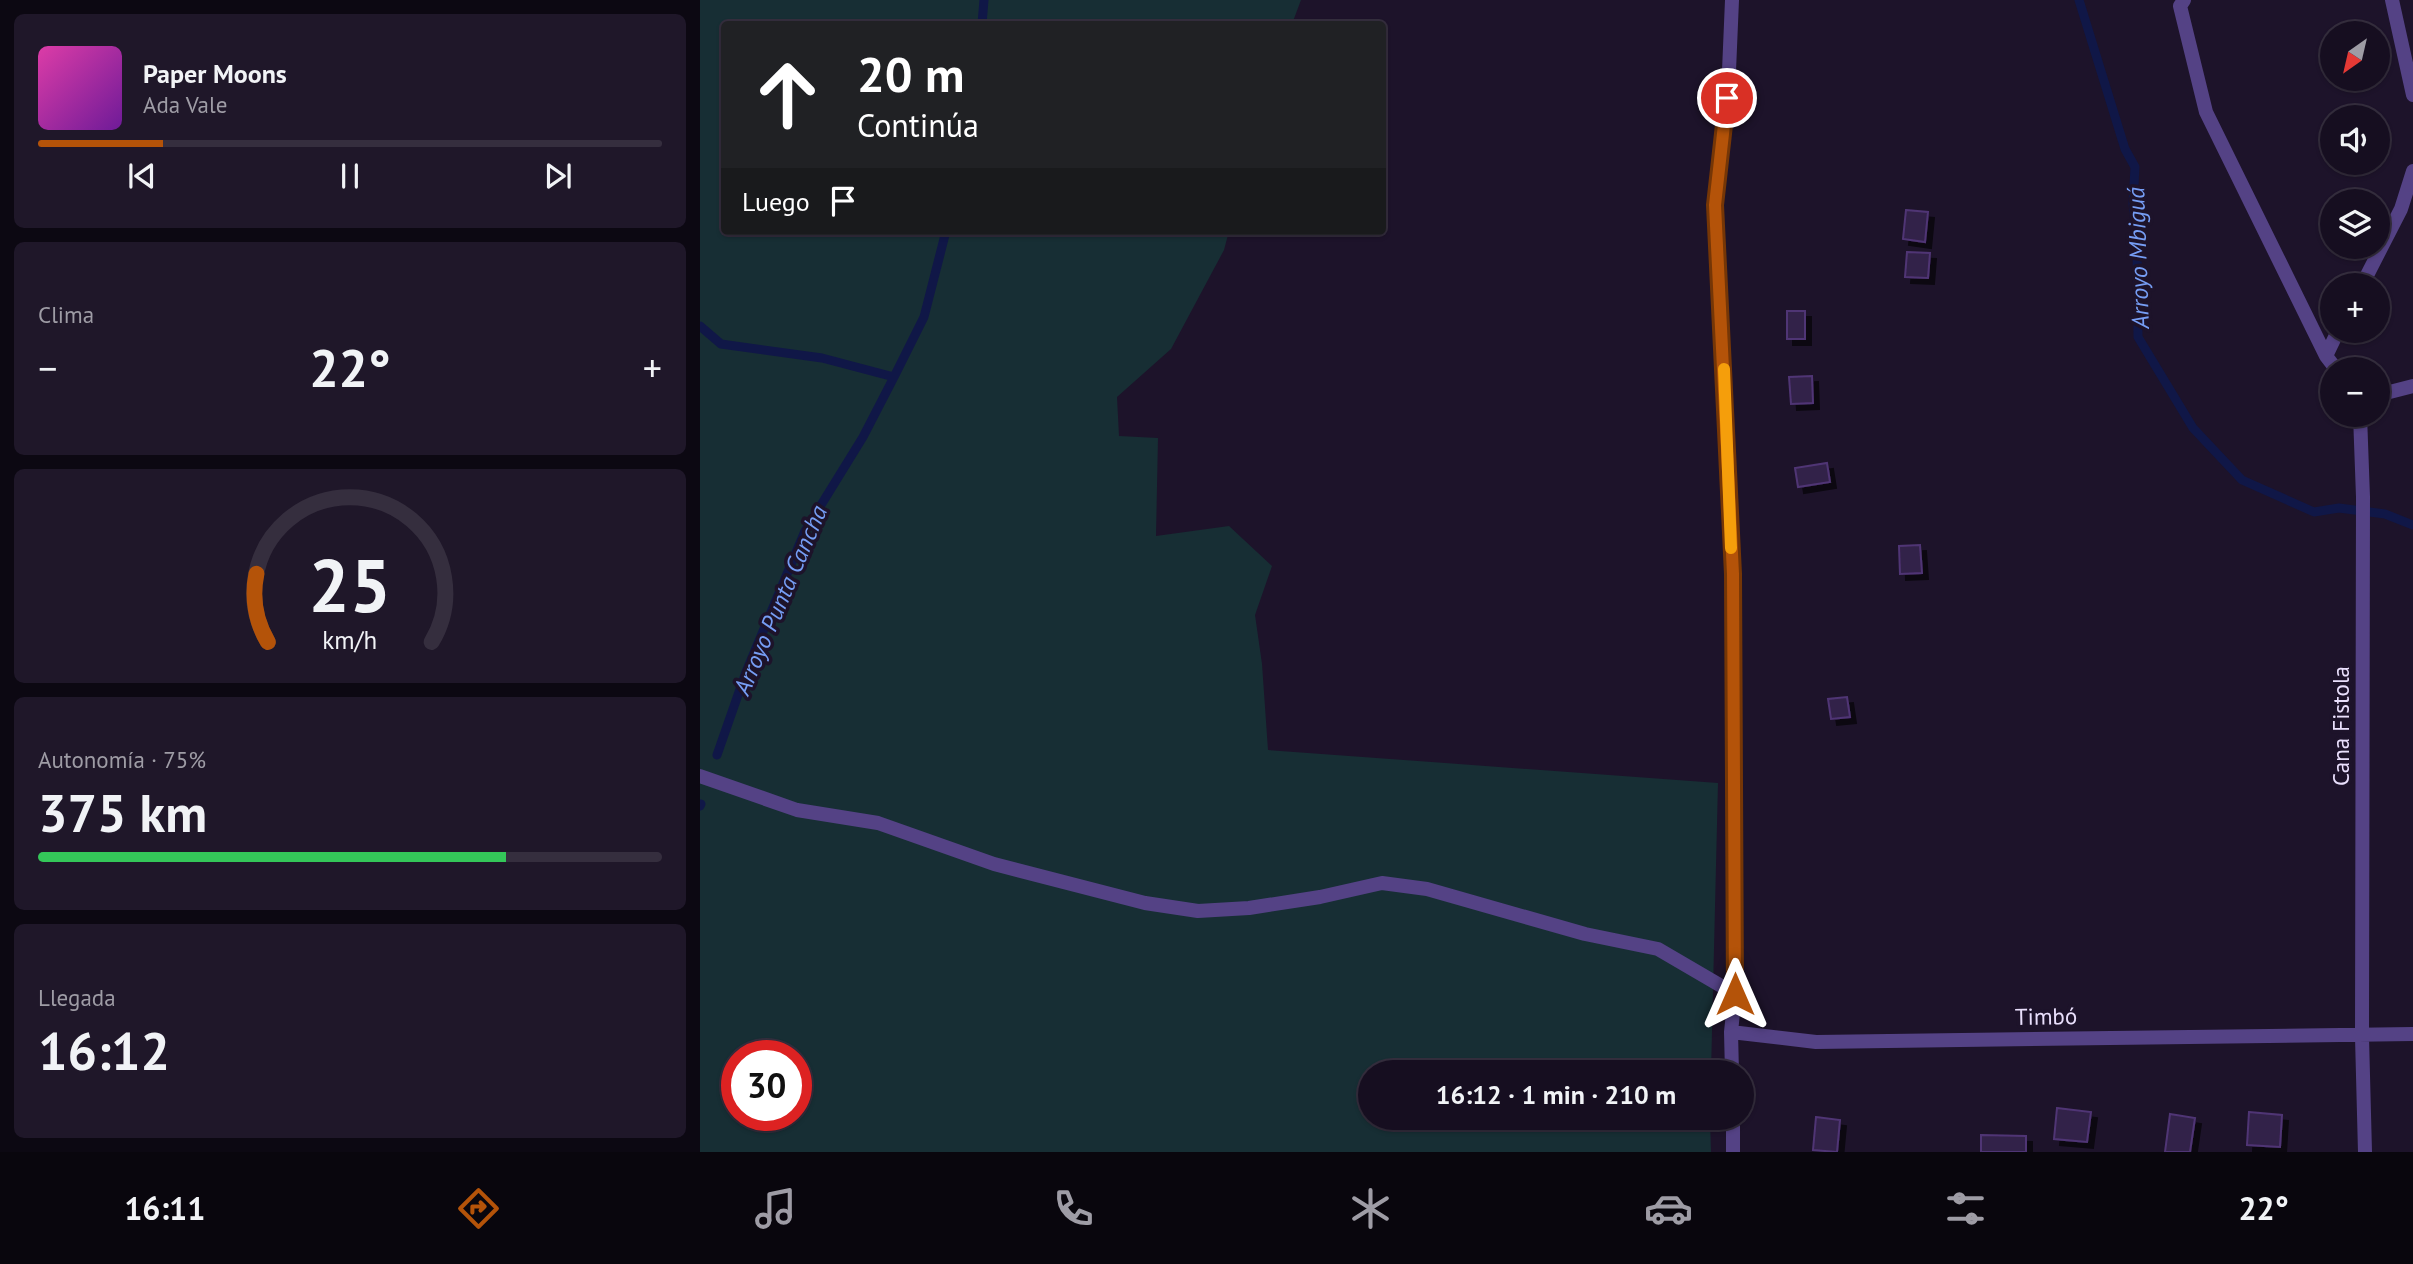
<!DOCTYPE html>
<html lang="es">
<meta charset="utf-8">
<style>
:root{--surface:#160e20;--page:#1f1729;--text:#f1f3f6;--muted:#9e9ca5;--line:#352e3e;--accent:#b45309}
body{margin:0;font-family:"PT Sans",sans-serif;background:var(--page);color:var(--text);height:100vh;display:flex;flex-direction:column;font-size:26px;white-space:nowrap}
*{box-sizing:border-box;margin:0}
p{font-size:23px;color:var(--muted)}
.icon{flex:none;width:38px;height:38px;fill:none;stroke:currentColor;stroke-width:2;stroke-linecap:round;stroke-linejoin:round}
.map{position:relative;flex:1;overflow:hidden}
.side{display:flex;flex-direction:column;gap:14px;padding:14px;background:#0c0812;width:700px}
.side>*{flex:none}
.guide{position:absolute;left:21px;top:21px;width:665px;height:214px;border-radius:7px;box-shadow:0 2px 5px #0004,0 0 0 2px var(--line);background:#202124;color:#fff;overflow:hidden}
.needle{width:46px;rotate:214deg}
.buttons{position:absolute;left:1620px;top:21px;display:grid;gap:14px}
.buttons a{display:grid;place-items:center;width:70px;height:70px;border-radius:50%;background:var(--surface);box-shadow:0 2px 5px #0004,0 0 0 2px var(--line);font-size:35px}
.speed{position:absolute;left:21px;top:1040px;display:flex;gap:14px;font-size:35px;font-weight:700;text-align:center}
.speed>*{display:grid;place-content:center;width:91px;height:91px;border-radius:50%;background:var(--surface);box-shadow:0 2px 5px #0004,0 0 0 2px var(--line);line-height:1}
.speed .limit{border:10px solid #d22;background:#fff;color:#111}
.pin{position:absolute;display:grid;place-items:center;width:60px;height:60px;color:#fff;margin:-30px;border:4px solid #fff;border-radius:50%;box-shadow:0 2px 7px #0007}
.me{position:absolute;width:77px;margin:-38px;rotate:0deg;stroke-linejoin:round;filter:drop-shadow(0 0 5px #0008)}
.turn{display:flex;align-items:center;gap:24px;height:147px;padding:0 21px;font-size:32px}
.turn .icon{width:91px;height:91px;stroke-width:2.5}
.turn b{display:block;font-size:49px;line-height:60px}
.then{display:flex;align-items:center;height:66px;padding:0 21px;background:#0003;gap:14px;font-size:26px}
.big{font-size:52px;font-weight:700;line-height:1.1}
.side .widget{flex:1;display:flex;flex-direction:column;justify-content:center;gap:10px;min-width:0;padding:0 24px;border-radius:10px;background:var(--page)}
.side .dial{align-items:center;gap:0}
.dial svg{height:182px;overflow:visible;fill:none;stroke:var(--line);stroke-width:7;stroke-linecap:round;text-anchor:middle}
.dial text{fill:var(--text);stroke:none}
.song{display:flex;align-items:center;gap:21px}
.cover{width:84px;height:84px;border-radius:10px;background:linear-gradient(135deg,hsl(320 70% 55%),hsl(280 70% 35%))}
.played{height:7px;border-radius:4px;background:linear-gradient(90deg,var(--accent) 20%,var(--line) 20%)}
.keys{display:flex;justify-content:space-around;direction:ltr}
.heat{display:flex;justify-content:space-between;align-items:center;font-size:38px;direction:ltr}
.charge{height:10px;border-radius:5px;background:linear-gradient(90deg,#34c759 75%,var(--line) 0)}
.trip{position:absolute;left:658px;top:1060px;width:396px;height:70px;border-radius:35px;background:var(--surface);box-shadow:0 2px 5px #0004,0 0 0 2px var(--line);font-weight:700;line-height:70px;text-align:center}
.dock{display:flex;height:112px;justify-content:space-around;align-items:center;background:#09060d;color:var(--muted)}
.dock .icon{width:49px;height:49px}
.dock .current{color:var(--accent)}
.dock b{font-size:32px;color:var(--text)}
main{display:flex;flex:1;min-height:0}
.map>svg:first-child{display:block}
.green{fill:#172e34;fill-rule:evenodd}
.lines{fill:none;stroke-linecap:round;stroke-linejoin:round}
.stream{stroke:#101747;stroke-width:9}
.building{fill:#33214a;stroke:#503574;stroke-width:2;filter:url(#shadow)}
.street{stroke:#544285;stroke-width:14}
.route-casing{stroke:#753606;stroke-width:18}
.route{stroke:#b45309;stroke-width:12}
.slow{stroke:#f59e0b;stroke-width:12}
.labels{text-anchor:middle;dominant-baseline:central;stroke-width:7;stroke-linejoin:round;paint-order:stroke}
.street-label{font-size:23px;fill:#e9dffc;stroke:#1d132a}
.water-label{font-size:24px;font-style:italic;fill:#769df4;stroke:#1d132a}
</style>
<main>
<section class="side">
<div class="widget">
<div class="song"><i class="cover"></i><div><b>Paper Moons</b><p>Ada Vale</p></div></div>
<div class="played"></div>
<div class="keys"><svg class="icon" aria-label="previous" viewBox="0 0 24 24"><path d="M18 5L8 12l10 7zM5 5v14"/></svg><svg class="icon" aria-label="pause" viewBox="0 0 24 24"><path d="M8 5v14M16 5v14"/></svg><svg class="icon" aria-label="next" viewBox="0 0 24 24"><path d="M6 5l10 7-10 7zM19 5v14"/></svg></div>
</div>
<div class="widget"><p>Clima</p>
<div class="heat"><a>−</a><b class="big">22°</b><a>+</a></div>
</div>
<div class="widget dial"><svg viewBox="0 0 100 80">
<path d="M14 69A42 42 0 1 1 86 69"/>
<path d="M14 69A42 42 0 0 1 9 39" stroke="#b45309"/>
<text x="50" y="56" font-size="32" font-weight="700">25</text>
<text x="50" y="72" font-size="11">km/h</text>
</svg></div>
<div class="widget"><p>Autonomía · 75%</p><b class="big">375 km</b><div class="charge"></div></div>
<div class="widget"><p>Llegada</p><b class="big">16:12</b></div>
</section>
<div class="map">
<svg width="1713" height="1152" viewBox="0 0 1713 1152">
<defs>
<filter id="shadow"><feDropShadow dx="6" dy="6" stdDeviation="0" flood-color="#0009"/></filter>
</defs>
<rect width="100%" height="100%" fill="#1d132a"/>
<path class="green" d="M0,0h601l-9,24h-568v207h505l-5,19 -53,99 -54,48 2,39 39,2 -2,98 73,-10 43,40 -17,49 7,49 6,86 450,33 -7,290h-341v45h340l1,34h-1011zM37,1055h59v60h-59z"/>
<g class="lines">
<path class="stream" d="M1379,0l46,149 10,18 -2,37 4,36 1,97 55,91 49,52 72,32 25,-4 46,6 28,11
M282,24l2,-24
M0,326l21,18 101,14 72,19 30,-60 22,-86
M17,755l29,-83 59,-141 58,-94 31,-60
M0,806l1,-2"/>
</g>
<path class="building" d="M1206,210l22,2 -3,30 -22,-3z
M1207,252l23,1 -2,25 -23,-1z
M1087,311h18v28h-18z
M1112,376l1,27 -22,1 -2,-27z
M1127,463l3,19 -32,5 -3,-19z
M1220,545l2,28 -22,1 -1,-28z
M1147,697l3,20 -19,2 -3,-20z
M1357,1108l34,4 -4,30 -33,-3z
M1549,1112l33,3 -2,32 -33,-2z
M1470,1114l25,4 -5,34h-25z
M1116,1117l24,3 -3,32 -24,-2z
M1281,1135l45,1v16h-45z"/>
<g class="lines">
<path class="street" d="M1032,0l-3,71 -14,134 18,369 2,420 -4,38 1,41
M1484,0l-4,6 26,106 120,244
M1692,0l21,95
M1662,285l39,-76 12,-38
M1636,369l-10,-13 12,-25
M1678,395l35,-9
M1660,415l3,82 -1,540 3,115
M0,776l97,34 81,13 116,41 151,39 53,8 51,-3 71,-11 62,-14 45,6 158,45 73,15 77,45
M1031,1032l85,10 597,-8
M1033,1118v34"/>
</g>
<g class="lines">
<defs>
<path id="route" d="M1027,98l-12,107 18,369 2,420"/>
</defs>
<use href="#route" class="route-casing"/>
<use href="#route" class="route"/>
<path class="slow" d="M1024,369l7,179"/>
</g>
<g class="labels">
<g class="street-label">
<text transform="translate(1640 726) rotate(-90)">Cana Fistola</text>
<text transform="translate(1346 1016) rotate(-1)">Timbó</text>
</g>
<g class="water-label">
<text transform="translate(1438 258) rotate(-92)">Arroyo Mbiguá</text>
<text transform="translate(80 600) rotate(-67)">Arroyo Punta Cancha</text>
</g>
</g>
</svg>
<div class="buttons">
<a><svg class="needle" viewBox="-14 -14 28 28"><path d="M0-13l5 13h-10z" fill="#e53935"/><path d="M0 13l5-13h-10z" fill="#9e9ca5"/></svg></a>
<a><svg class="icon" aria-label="sound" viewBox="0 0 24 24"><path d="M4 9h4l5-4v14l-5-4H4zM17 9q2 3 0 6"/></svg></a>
<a><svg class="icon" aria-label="layers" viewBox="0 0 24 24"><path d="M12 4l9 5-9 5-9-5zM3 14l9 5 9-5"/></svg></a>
<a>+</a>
<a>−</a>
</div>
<div class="speed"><div class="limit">30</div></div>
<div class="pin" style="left:1027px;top:98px;background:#d93025"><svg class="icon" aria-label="arrive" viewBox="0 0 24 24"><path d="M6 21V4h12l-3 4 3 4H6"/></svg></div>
<svg class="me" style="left:1035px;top:994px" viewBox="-20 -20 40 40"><path d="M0-17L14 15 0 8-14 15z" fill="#b45309" stroke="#fff" stroke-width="4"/></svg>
<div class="trip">16:12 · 1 min · 210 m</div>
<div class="guide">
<div class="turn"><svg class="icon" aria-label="ahead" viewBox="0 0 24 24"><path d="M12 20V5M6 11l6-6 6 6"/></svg><div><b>20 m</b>Continúa</div></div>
<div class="then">Luego<svg class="icon" aria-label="arrive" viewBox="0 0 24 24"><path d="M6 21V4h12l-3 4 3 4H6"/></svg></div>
</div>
</div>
</main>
<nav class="dock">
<b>16:11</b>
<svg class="icon current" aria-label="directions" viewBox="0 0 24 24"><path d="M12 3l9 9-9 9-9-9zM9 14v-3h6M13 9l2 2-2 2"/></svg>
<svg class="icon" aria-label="music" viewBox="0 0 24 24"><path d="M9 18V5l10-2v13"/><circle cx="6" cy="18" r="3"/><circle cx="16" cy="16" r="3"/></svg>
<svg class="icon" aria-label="phone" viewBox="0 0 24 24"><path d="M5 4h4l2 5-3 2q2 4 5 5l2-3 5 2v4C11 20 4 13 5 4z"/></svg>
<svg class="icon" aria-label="climate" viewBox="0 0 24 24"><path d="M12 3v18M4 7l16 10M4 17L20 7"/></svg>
<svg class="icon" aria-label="car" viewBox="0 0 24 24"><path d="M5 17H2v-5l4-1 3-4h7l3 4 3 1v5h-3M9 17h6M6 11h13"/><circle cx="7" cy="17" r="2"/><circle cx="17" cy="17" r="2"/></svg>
<svg class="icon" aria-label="filters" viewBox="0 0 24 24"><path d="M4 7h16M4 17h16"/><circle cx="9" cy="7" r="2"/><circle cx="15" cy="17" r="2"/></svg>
<b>22°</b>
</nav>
